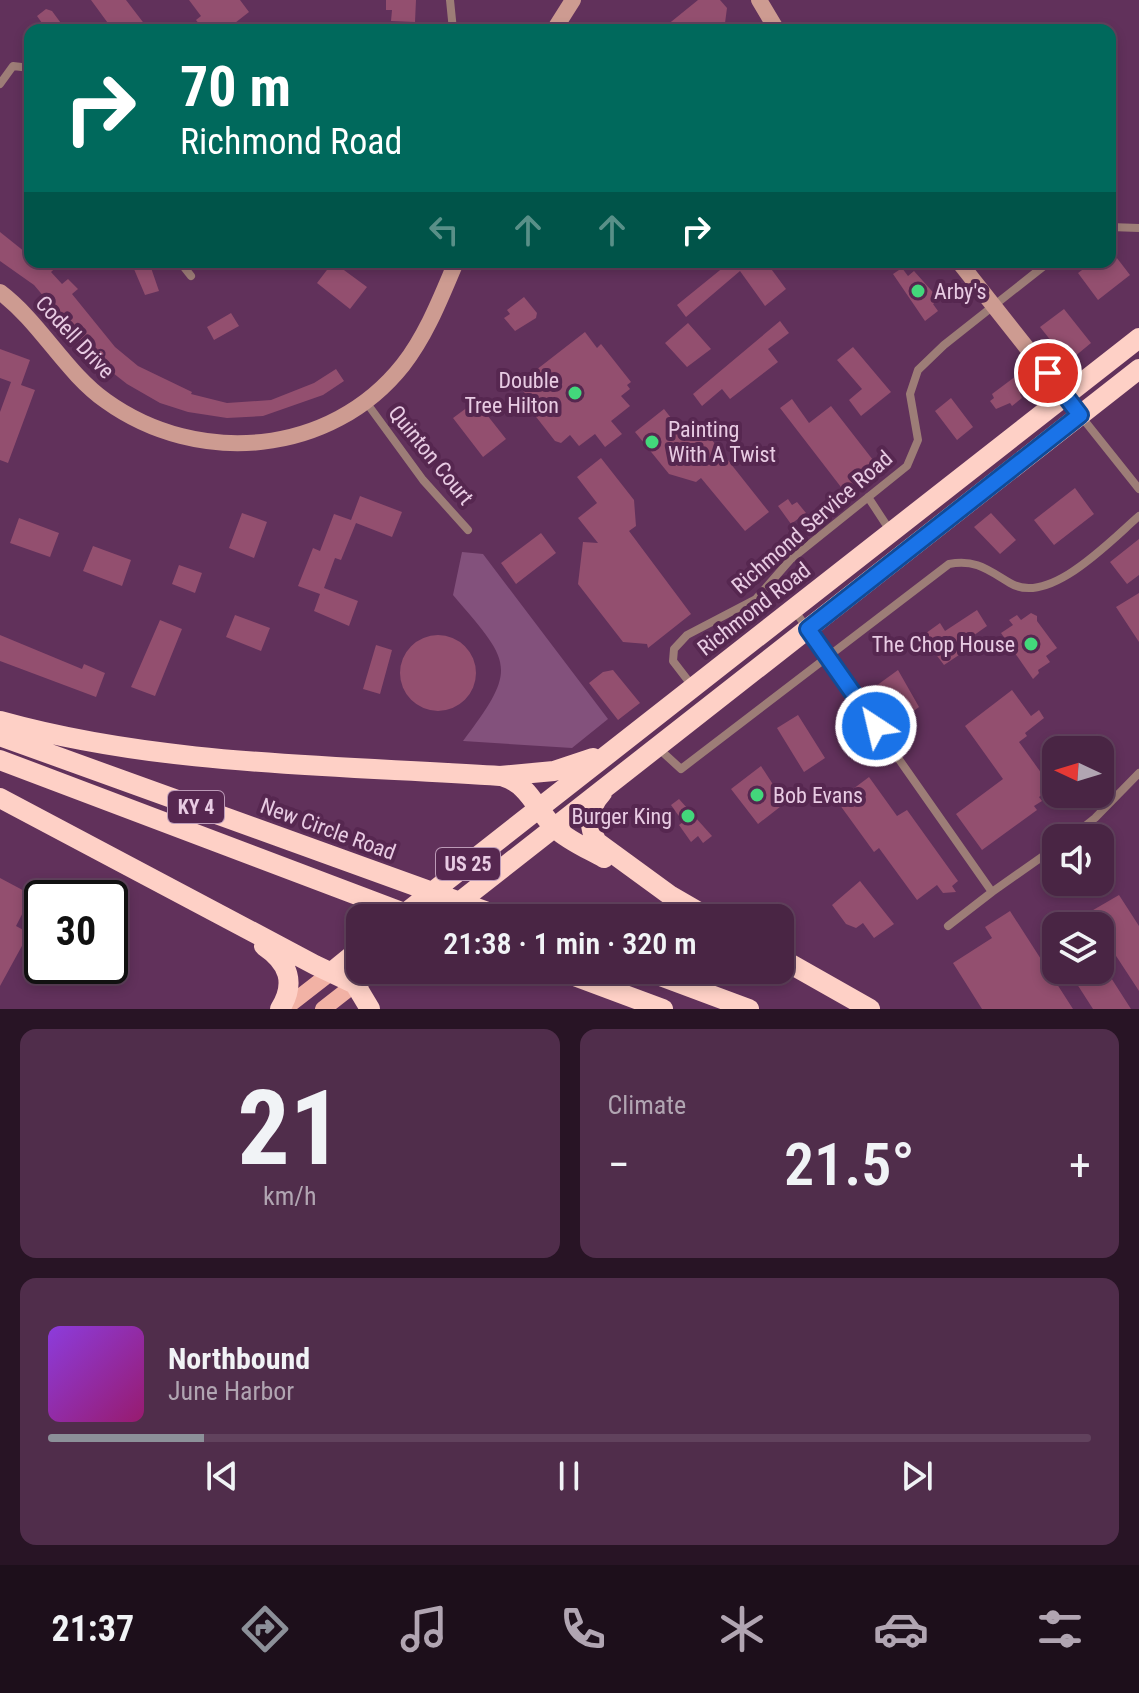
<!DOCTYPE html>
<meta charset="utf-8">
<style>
:root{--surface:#492544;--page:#502d4b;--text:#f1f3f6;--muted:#b1a5b2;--line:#61425d;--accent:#8c9099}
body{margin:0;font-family:"Roboto Condensed",sans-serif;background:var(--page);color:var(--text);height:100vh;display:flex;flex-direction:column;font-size:30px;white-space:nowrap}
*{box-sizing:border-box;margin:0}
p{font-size:26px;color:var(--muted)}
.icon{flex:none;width:44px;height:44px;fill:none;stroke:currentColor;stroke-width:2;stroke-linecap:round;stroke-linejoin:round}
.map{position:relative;height:1009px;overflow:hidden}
.details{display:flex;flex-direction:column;gap:20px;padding:20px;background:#281425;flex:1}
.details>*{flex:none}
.banner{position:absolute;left:24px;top:24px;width:1092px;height:244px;border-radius:16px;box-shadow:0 4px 12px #0003,0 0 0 2px var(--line);background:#00695c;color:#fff;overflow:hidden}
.needle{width:52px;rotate:274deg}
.controls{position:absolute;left:1042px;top:736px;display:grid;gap:16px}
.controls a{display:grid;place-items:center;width:72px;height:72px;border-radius:16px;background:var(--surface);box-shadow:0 4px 12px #0003,0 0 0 2px var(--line);font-size:40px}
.speed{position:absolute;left:24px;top:880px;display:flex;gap:16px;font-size:40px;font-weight:700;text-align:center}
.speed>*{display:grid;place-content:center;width:104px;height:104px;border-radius:50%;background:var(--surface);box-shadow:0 4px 12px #0003,0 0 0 2px var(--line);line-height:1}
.speed .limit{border:4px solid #111;border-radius:12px;background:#fff;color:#111}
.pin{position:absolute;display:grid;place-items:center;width:68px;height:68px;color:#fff;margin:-34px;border:4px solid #fff;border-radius:50%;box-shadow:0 2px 8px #0007}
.me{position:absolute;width:88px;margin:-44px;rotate:325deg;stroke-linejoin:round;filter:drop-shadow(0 0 6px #0008)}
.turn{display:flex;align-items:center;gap:28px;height:168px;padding:0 24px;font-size:36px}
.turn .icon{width:104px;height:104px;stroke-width:2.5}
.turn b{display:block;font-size:56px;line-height:68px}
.lanes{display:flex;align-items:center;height:76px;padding:0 24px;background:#0003;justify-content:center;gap:40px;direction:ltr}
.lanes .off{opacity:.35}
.big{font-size:60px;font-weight:600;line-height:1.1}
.details .card{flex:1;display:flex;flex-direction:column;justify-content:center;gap:12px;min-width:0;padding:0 28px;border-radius:16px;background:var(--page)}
.details .dial{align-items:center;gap:0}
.dial b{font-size:104px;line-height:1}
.song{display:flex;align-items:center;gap:24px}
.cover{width:96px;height:96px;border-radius:12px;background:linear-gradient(135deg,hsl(270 70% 55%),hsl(320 70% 35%))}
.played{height:8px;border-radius:4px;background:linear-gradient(90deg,var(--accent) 15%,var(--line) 15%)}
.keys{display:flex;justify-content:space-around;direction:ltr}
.heat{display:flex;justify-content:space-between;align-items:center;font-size:44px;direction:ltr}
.details .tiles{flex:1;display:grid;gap:20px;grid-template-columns:1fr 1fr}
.card:last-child{grid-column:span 2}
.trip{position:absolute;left:346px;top:904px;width:448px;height:80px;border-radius:16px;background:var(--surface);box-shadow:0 4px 12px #0003,0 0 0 2px var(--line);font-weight:600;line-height:80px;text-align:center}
.tab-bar{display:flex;height:128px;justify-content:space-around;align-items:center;background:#1d0f1b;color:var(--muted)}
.tab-bar .icon{width:56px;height:56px}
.tab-bar .current{color:var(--accent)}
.tab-bar b{font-size:36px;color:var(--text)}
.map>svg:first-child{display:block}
.green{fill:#83517c}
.building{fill:#934f6f}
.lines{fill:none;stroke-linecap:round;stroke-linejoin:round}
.street{stroke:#9d7d77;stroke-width:8}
.secondary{stroke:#cd9b91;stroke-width:16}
.primary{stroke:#f2b2a5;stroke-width:16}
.highway{stroke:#fed0c6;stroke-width:20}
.route-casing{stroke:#114b97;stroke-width:20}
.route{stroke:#1a73e8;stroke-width:14}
.poi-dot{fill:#43d77b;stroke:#562750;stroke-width:3}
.labels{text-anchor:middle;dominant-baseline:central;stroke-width:8;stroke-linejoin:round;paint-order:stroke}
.shield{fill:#562750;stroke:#bc9ab7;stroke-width:2}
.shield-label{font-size:20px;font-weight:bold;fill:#e8cbe3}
.poi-label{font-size:22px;fill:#e8cbe3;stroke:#562750;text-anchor:start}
.street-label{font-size:22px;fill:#e8cbe3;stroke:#562750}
</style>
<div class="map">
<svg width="1139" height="1009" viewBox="0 0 1139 1009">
<rect width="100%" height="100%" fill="#61315b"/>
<path class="green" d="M462,552l21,2 125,165 -36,29 -109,-7c56,-74 48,-78 -10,-146z"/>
<path class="building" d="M91,0h35l23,30h-36z
M189,0h51l9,12 -23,18h-22l-8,-10 5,-4z
M386,0h30l-1,22 -24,-1 1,-11h-6z
M698,0h22l7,8 -2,15 -9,7h-55z
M46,9l6,2 14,19h-19l-10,-14z
M0,232l30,24v6l14,3 18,-3 -11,10 11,12 6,-5 10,10 -6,5 43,53 23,19 54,26 -1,2 36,9 44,-3 43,-17 22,-14 8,12 -21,14 -60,21 -36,2 -39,-6 -28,-9 -33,-19 -28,-22 -65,-77 -34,-24z
M1110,249l20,26 -32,25 -20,-27 15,-11h17z
M131,262h18l10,29 -14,4z
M333,262l34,25 -17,22 -33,-26z
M730,262h36l20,27 -21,17 -25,-35 -54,46 -9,-12z
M902,268l6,8 6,-5 25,28 -6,5 5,7 -13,10 -32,-47z
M524,297l13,16 -1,5 -21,13 -11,-13 6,-4 -3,-4z
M1064,309l27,34 -23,19 -28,-35z
M231,313l8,13 -25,14 -7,-13z
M780,321l9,12 -21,16 10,13 -48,37 -8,-10 -20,17 -9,-12z
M688,323l23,26 -24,18 -22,-24z
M585,332l12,16 4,-4 30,38 -4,3 3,4 -9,7 9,10 -19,15 11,13 -17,13 -10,-13 -16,12 -9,-11 -9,8 -6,-2 -29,-37 4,-4 -12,-16z
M853,347l38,45 -30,24 -12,-16 13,-11 -25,-29z
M0,349l30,11 -9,25 14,5 -27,73 -8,-3v-48l11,-30 -11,-4z
M1016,376l11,13 -7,5 2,4 -10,8 -2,-3 -14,6 -6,-8 4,-3 -2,-4z
M951,398l22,29 -16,13 -22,-29z
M792,399l17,24 22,-17 49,63 -36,22 -64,-83z
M476,401l30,38 -23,18 -30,-39z
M664,409l22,28 14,-12 69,87 -24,19 -44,-53 -5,4 -27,-8 -34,-42z
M601,458l33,42 2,26 -7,5 62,83 -43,34 -1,-4 -24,-2 -45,-58 5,-42 15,1 -20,-25 19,-15 -20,-26z
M1075,488l19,26 -40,31 -20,-25z
M360,496l42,16 -10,25 -36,-14 -15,37 -6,-2 -11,30 34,13 -9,25 -35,-15 6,-17 -22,-8 15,-38 7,3 14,-37 17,6z
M788,499l4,6 5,-3 9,11 -15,11 -13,-18z
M242,513l25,9 -13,36 -25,-10z
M991,513l25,27 -16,14 -26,-27z
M19,518l40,15 -9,24 -40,-14z
M541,533l15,20 -40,31 -15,-21z
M1139,539v36l-12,9 -17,-22z
M93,546l38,14 -9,26 -39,-15z
M179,565l23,8 -7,20 -23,-9z
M1139,593v49l-23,-35z
M977,610l10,16 -17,12 4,7 -30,20 -22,-29 18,-13 5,8z
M1031,613l6,3v5l20,27 -11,8 4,6 -12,8 1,3 -6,6 -32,-46 12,-8 -4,-5 8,-5 4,5z
M235,615l35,13 -9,23 -35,-14z
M160,620l22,9 -27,67 -24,-9z
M0,635l82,34 2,-5 21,9 -9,24 -96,-36z
M400 673a38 38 0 1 1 76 0a38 38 0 1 1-76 0Z
M376,645l16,5 -12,44 -17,-5z
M613,670l27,33 -22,17 -29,-37 14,-11z
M898,670l21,37 -12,9 -10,-14 -13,10 -15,-21z
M1012,690l19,26 8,-6 5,8 -19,15 2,3 -8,6 33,46 -13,9 3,4 -8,5 3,4 -55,40 -26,-36 47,-35 -38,-53z
M798,715l27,43 -21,14 -27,-44z
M761,766l24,37 -27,21 -27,-35z
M869,777l28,39 10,-6 51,71 -6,5 4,6 -13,1 -6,-8 -20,15 -38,-52 -5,4 -37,-51z
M679,799l33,37 -9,7 -5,-7 -7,6 -12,-17 4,-3 -12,-17z
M0,878l32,17 -16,31 13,7 -29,53z
M860,881l34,43 -20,14 -11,-15 -7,5 -10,-4 -14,-19z
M1119,895l20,31v65l-51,-78z
M1010,911l63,98h-91l-29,-46 39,-25 -7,-11z
M1068,970h38l25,39h-38z"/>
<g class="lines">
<path class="street" d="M450,0l3,30
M0,84l13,-18 17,2
M1110,227l29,1
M180,262l11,14
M366,402l57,78 45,50
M1080,415l59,74
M868,497l23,35
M795,611l197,281 -44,34
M693,687l-20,-26 1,-12 13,-14 69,-36 34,-39 117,-94 11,-26 -8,-46 8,-24 26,-25 105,-83
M658,748l23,21 268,-205c27,-5 39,6 61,19 39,24 101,-43 129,-67
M1070,838l25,-20 44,-45
M992,892l64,-45"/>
<path class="secondary" d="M759,0l18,30
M554,30l19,-30
M959,262l121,153
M0,292c41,31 65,80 106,109 92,66 225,55 297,-36 24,-31 38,-68 53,-103"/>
<path class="primary" d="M284,1009l49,-38
M323,1009l32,-25"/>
<path class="highway" d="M0,721c161,45 334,44 500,55l54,-5 39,-13
M0,736l504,182
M0,760l415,157
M504,777c26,8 33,35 52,52 13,12 32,20 48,29
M602,793c-13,14 -15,32 -5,49l74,54 38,22
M0,798l315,167 40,19 15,25
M399,918l740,-580
M439,918l700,-549
M264,946c25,17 32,37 16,63
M780,958l90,51
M558,970l105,39
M644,970l105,39
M333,971l27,-22
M355,984l18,-14"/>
</g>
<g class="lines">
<defs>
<path id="route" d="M876,726l-68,-97 272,-214 -32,-42"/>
</defs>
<use href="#route" class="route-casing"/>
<use href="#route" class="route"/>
</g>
<g class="poi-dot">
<circle cx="918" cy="291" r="8"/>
<circle cx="575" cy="393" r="8"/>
<circle cx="652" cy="442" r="8"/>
<circle cx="1031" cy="644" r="8"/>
<circle cx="757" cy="795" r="8"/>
<circle cx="688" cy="816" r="8"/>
</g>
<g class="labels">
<g class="shield">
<rect x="168" y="791" width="56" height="32" rx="6"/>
<rect x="436" y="848" width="64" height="32" rx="6"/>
</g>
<g class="shield-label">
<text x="196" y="807">KY 4</text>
<text x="468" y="864">US 25</text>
</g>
<g class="poi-label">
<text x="934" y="291">Arby's</text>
<text x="559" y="380" text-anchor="end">Double<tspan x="559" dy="25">Tree Hilton</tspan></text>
<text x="668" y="429">Painting<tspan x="668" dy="25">With A Twist</tspan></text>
<text x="1015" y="644" text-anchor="end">The Chop House</text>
<text x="773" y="795">Bob Evans</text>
<text x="672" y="816" text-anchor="end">Burger King</text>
</g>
<g class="street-label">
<text transform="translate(75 337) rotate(47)">Codell Drive</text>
<text transform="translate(431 455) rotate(51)">Quinton Court</text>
<text transform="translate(812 522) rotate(-41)">Richmond Service Road</text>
<text transform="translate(754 609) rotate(-38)">Richmond Road</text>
<text transform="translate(328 829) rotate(20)">New Circle Road</text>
</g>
</g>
</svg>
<div class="controls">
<a><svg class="needle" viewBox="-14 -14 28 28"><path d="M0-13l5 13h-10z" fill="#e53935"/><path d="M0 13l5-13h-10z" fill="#b1a5b2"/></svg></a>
<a><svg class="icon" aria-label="sound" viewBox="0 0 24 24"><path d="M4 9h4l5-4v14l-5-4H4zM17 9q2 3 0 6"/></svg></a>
<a><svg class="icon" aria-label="layers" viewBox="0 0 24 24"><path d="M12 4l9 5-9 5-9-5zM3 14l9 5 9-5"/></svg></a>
</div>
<div class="speed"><div class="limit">30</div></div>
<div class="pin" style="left:1048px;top:373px;background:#d93025"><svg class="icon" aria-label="arrive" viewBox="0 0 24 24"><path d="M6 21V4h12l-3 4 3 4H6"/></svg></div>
<svg class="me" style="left:876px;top:726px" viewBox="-20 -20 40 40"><circle r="17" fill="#1a73e8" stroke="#fff" stroke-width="3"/><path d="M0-11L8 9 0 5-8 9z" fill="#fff"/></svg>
<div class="trip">21:38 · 1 min · 320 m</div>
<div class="banner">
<div class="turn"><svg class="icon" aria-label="right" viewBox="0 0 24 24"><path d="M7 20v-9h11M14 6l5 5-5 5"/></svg><div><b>70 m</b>Richmond Road</div></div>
<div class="lanes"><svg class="icon off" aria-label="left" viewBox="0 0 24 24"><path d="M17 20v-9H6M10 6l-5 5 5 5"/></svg><svg class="icon off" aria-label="ahead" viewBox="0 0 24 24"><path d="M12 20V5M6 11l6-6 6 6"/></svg><svg class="icon off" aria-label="ahead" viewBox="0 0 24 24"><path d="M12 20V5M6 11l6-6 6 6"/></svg><svg class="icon" aria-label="right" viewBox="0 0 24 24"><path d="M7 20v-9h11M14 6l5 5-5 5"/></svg></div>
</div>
</div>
<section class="details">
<div class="tiles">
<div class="card dial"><b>21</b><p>km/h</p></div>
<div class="card"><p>Climate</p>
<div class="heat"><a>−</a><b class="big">21.5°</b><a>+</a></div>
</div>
<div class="card">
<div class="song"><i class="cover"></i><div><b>Northbound</b><p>June Harbor</p></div></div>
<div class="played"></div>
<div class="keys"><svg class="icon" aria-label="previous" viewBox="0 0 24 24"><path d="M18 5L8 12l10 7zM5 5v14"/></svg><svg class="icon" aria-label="pause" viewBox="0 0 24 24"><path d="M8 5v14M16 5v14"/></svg><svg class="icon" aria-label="next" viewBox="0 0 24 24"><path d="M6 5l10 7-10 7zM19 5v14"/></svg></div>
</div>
</div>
</section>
<nav class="tab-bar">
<b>21:37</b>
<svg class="icon current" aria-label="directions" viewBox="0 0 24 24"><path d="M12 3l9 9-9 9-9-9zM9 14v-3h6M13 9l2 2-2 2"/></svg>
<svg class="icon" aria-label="music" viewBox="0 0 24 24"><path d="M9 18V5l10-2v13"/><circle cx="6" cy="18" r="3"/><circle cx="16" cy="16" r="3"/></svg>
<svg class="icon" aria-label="phone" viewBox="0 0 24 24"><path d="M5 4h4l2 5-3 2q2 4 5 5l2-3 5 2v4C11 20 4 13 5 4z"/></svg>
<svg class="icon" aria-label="climate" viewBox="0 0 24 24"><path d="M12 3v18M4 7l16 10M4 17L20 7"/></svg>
<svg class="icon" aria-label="car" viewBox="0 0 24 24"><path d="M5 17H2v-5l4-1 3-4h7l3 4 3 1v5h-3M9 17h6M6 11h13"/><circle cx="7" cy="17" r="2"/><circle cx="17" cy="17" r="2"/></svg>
<svg class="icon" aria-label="filters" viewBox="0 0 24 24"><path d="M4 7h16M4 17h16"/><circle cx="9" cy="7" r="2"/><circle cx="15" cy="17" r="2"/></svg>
</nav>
